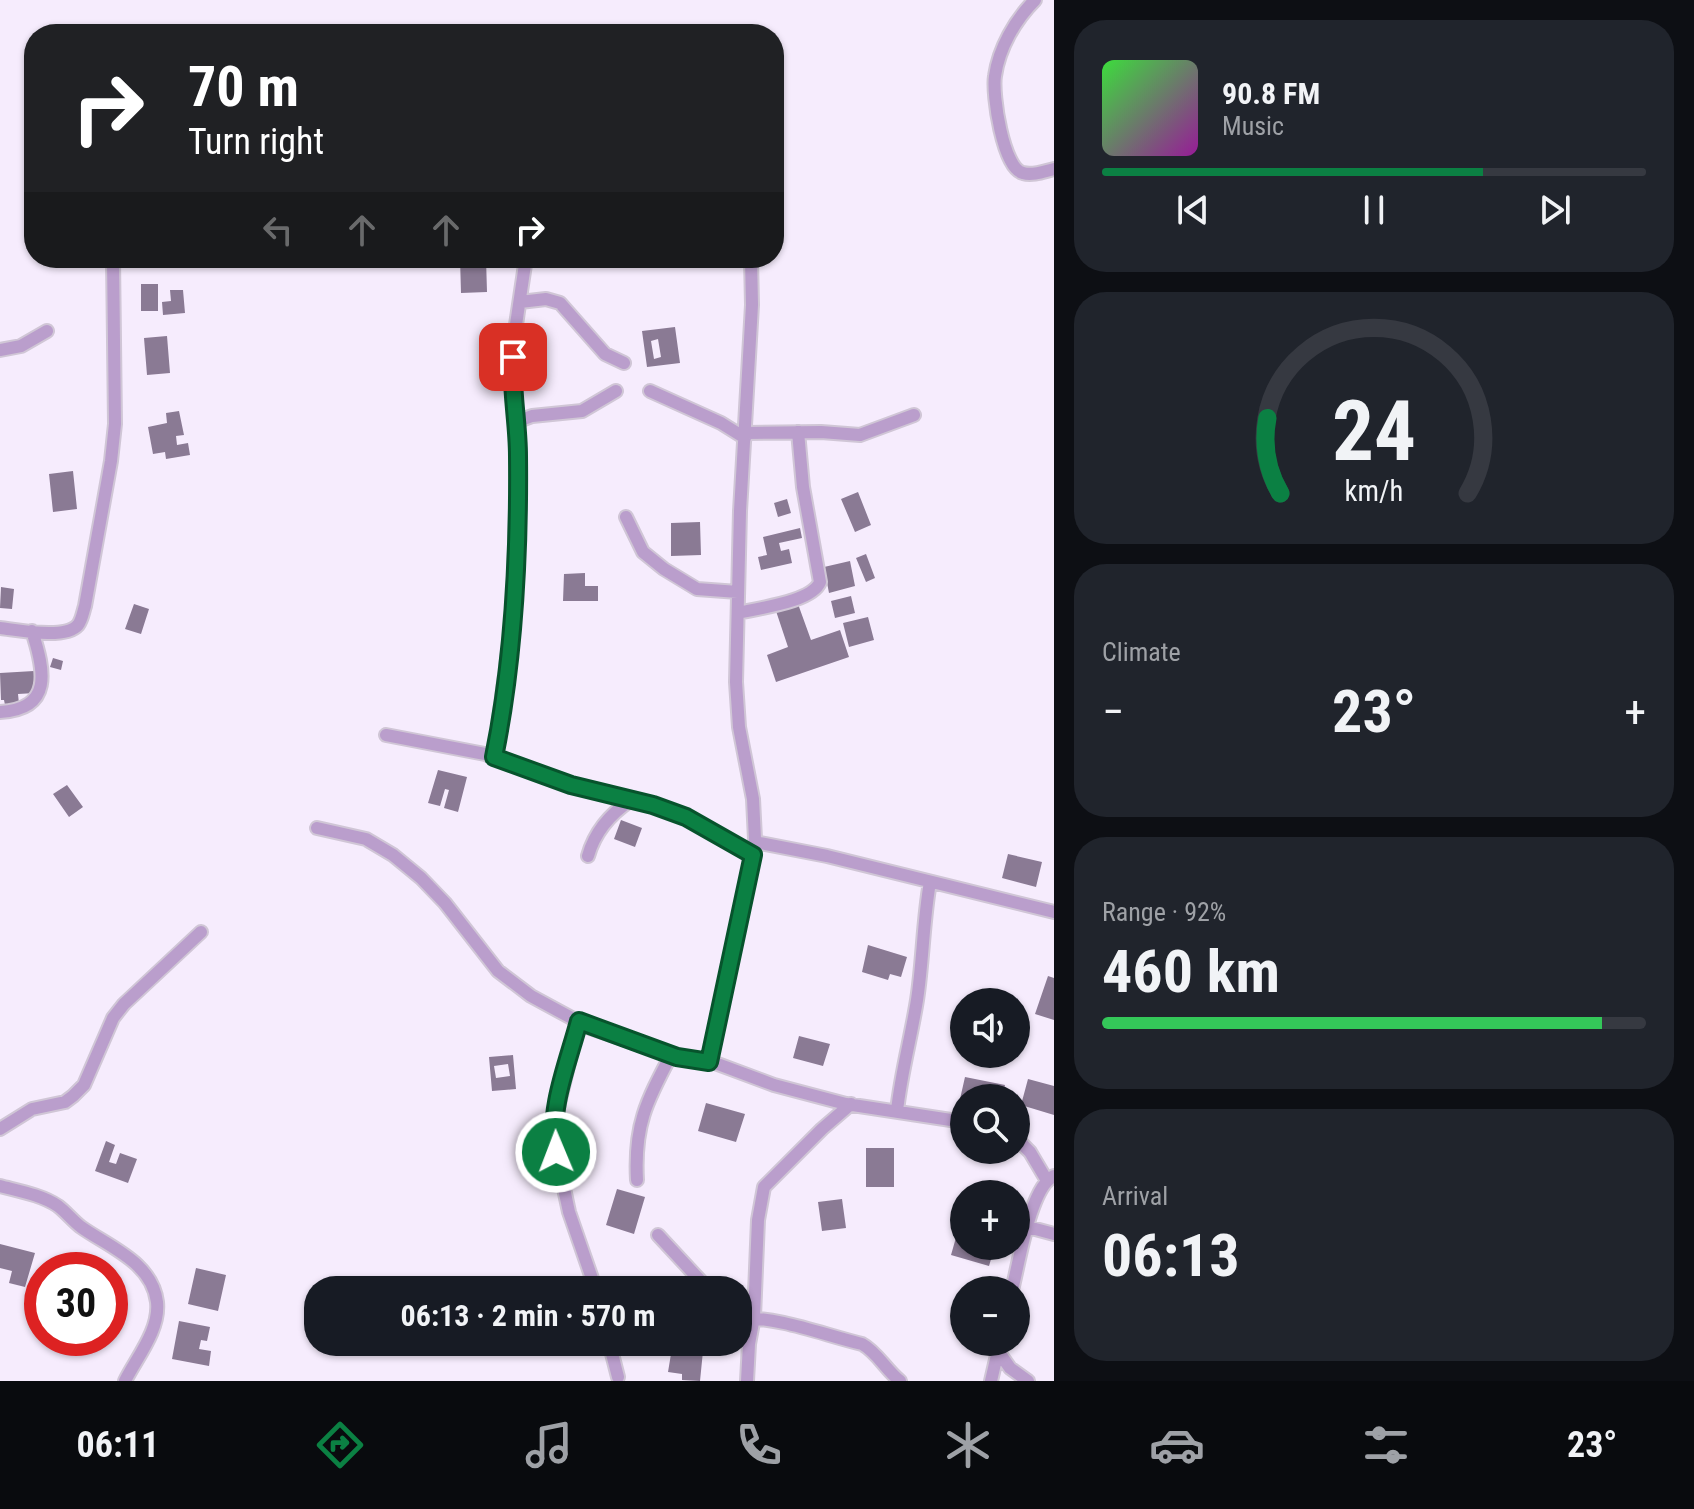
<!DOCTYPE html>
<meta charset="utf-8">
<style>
:root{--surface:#171b24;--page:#20242c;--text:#f1f3f6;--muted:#9ea1a6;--line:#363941;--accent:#0b8043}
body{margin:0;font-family:"Roboto Condensed",sans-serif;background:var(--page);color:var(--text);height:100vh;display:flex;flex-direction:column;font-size:30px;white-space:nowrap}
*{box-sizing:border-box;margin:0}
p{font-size:26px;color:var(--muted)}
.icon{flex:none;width:44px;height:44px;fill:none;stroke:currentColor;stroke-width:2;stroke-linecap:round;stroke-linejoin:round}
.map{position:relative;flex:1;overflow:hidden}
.details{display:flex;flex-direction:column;gap:20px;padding:20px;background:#0d0f14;width:640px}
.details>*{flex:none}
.guide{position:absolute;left:24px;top:24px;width:760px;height:244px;border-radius:32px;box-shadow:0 2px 6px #0004;background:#202124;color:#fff;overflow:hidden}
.buttons{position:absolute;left:950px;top:988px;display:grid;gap:16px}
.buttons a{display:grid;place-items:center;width:80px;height:80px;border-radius:50%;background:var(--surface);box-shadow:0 2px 6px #0004;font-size:40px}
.speed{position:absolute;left:24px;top:1252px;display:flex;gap:16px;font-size:40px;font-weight:700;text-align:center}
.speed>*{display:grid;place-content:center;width:104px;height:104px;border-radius:50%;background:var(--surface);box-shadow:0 2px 6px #0004;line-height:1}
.speed .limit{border:12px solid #d22;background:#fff;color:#111}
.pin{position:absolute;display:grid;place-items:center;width:68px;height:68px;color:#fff;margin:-34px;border-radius:16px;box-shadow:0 4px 12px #0006}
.me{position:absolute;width:88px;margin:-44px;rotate:359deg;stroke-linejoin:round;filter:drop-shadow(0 0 6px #0008)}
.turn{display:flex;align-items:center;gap:28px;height:168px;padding:0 32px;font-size:36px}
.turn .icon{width:104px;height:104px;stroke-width:2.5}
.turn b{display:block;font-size:56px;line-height:68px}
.lanes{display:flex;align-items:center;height:76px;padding:0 32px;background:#0003;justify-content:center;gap:40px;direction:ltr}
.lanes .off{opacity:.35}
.big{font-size:60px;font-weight:700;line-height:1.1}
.details .card{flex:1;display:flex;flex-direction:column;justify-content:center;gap:12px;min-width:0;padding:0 28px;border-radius:32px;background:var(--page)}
.details .dial{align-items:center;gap:0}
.dial svg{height:208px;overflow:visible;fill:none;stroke:var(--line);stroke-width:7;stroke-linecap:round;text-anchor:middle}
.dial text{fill:var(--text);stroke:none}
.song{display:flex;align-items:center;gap:24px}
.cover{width:96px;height:96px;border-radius:12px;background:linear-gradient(135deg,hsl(120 70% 55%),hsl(300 70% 35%))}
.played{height:8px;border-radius:4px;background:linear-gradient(90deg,var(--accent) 70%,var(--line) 70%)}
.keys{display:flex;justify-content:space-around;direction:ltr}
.heat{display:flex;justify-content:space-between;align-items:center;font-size:44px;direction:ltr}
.charge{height:12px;border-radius:6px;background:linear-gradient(90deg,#34c759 92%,var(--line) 0)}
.trip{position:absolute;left:304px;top:1276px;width:448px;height:80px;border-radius:32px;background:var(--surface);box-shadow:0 2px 6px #0004;font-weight:700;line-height:80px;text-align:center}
.tabs{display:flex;height:128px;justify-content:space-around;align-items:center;background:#090b0e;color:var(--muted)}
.tabs .icon{width:56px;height:56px}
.tabs .on{color:var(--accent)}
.tabs b{font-size:36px;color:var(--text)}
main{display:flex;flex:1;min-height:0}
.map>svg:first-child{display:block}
.building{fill:#8a7a94;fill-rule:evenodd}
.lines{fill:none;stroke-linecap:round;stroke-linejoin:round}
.street-casing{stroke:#d0c6d6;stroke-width:16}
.street{stroke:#ba9ecc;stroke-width:12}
.route-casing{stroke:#07532c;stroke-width:20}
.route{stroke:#0b8043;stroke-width:14}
</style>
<main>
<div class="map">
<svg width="1054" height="1381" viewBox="0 0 1054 1381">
<rect width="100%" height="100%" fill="#f6ecfd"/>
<path class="building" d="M460,258h26l1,34 -26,1z
M141,284h17v27h-17z
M170,290h13l2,23 -22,2 -1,-13 9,-1z
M675,327l5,36 -33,4 -5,-36zM658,339l3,18 -7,2 -3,-18z
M167,336l3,37 -23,2 -3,-37z
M179,411l5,24 -8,1 1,9 11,-2 2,12 -24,4 -1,-7 -12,2 -5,-27 19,-4 -1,-10z
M73,471l4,38 -24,3 -4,-38z
M858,492l13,33 -16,7 -14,-33z
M787,499l4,14 -13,4 -4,-14z
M700,522l1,33 -30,1v-33z
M800,528l2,10 -23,5 2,8 8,-2 3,14 -31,7 -3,-13 9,-2 -4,-18z
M866,554l9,24 -9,4 -10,-24z
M850,561l5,25 -26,7 -5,-26z
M585,573v13h13v15h-35l1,-27z
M1,587l13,2 -2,20 -12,-1z
M851,596l4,17 -20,5 -4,-17z
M134,604l15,5 -8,25 -16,-5z
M798,604l13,36 29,-10 9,27 -73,25 -9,-27 21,-8 -12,-36z
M868,617l6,23 -25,7 -6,-24z
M53,658l10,3 -2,9 -11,-3z
M34,671l1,22 -17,1 1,10 -14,1 -1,-5h-3l-1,-27z
M438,770l29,7 -9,35 -14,-4 5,-18 -4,-1 -5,17 -12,-3z
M67,785l16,22 -14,10 -16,-23z
M621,820l21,8 -7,19 -21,-8z
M1008,854l34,8 -6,25 -34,-9z
M868,945l39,12 -6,20 -11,-3 -2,6 -26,-8z
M1048,976l6,2v42l-19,-6z
M799,1036l31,8 -7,22 -30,-8z
M513,1055l3,34 -24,2 -3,-34zM508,1064l2,12 -14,2 -2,-12z
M965,1077l40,8 -3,13 -42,1z
M1028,1079l26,7v29l-33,-10z
M706,1103l39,11 -9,28 -38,-11z
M106,1141l9,4 -6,17 7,2 4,-11 17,6 -9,24 -33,-12z
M866,1148h28v39h-28z
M617,1189l28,8 -11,37 -28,-9z
M842,1199l4,29 -24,3 -4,-29z
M959,1227l5,2v17h31l-6,20 -38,-11z
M0,1244l35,9 -10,34 -16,-4 3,-12 -12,-3z
M196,1268l30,7 -8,36 -30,-7z
M179,1321l31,6 -3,14 -6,-1 -2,9 12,2 -2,15 -37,-7z
M673,1342h24l-1,8 7,1 -3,30 -18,-1v-6l-14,-2z"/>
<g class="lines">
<defs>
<path id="street" d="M1035,0c-20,20 -36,48 -40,76 -3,18 8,93 28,97 10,3 22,-2 31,-4
M520,302l26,-3 14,4 45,51 19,9
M0,350l21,-4 26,-15
M650,391l71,32 24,15
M516,422l16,-6 50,-5 34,-20
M746,433l75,-1 39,3 54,-20
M626,517l17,35 21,17 33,20 41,3
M738,613c20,-5 74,-11 82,-31l-17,-95 -5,-55
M0,628c18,2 65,12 78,-3 4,-5 5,-13 7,-19l26,-145 4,-37 -2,-166
M0,712c53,-3 45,-41 32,-81
M386,735l99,19 86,31 82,20 33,12 67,38
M494,757l19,-142 5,-160 -6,-78 2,-39 12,-80
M317,828l49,11 27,16 28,23 24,25 53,68 33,25 59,32 87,29 38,6 59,22 72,19 118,18
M755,842l72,14 227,56
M588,856c7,-25 22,-42 43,-56
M579,1021l-27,111 17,80 27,78
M709,1062l40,-183 6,-40 -2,-40 -14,-72 -3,-45 4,-171 12,-206 -1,-47
M897,1111c4,-38 14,-73 20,-111 6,-39 6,-78 13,-118
M0,1129l32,-20 33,-7 8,-6 11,-11 29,-67 11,-14 77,-72
M1016,1138l14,14 16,27
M637,1180c-3,-54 9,-78 34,-125
M0,1186c19,5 42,9 58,20 8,6 15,15 23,21 28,20 71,35 76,75 3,28 -20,55 -32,79
M1028,1227l26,7
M658,1235l51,55
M1012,1290c7,-26 18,-103 42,-114
M738,1318c42,-1 83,16 124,26 15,8 24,26 38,37
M609,1342l9,35
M998,1351l12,17 18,13
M747,1381l2,-37 5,-27 4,-97 6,-33 58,-58 29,-25
M991,1381l9,-39"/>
</defs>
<use href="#street" class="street-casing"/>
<use href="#street" class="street"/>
</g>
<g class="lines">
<defs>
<path id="route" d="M513,357c-2,33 5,66 5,99 1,100 -4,203 -24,301l77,28 82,20 33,12 67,38 -44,207 -32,-5 -98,-36c-11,42 -31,88 -23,131"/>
</defs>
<use href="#route" class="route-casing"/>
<use href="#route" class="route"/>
</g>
</svg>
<div class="buttons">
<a><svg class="icon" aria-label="sound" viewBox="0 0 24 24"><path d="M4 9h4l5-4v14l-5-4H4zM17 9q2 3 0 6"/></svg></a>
<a><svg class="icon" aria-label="search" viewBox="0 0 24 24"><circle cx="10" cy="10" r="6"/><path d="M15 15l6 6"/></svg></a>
<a>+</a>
<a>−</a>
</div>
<div class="speed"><div class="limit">30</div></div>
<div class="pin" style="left:513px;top:357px;background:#d93025"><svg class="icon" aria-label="arrive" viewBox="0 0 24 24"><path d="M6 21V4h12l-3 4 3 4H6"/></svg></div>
<svg class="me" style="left:556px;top:1152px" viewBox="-20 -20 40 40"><circle r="17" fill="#0b8043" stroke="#fff" stroke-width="3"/><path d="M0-11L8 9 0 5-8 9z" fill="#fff"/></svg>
<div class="trip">06:13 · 2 min · 570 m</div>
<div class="guide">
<div class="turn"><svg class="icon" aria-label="right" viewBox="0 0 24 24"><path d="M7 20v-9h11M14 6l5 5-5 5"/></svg><div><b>70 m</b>Turn right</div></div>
<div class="lanes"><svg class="icon off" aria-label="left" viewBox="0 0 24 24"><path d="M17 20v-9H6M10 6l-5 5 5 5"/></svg><svg class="icon off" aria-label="ahead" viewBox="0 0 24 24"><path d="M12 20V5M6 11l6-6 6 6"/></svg><svg class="icon off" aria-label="ahead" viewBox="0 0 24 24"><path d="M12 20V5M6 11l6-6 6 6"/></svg><svg class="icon" aria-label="right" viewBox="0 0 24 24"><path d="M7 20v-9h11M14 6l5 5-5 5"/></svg></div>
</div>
</div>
<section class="details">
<div class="card">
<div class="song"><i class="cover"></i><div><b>90.8 FM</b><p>Music</p></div></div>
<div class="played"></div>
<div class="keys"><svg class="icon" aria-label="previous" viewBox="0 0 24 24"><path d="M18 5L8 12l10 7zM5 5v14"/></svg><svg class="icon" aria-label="pause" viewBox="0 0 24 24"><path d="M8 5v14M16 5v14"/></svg><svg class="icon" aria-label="next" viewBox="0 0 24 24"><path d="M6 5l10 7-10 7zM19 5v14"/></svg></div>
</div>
<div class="card dial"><svg viewBox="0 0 100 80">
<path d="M14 69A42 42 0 1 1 86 69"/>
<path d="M14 69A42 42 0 0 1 9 40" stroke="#0b8043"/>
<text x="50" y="56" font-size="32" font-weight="700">24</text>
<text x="50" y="72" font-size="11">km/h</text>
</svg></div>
<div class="card"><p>Climate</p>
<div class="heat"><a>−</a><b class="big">23°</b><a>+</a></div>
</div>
<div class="card"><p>Range · 92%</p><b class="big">460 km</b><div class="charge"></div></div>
<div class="card"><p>Arrival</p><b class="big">06:13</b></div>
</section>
</main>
<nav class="tabs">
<b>06:11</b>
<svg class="icon on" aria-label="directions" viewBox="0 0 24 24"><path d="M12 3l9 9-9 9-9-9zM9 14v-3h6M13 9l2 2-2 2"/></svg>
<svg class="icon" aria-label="music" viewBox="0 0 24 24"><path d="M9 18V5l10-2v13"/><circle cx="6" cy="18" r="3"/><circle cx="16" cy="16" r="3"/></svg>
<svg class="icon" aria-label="phone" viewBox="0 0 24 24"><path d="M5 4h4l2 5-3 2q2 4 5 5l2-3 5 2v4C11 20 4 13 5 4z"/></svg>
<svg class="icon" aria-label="climate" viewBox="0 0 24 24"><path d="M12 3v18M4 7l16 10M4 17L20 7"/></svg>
<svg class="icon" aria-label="car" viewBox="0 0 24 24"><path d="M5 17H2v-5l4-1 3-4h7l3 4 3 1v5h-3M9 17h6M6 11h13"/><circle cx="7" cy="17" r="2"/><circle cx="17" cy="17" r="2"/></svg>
<svg class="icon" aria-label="filters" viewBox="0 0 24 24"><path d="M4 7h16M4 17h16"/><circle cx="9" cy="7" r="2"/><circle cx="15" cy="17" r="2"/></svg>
<b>23°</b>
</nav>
